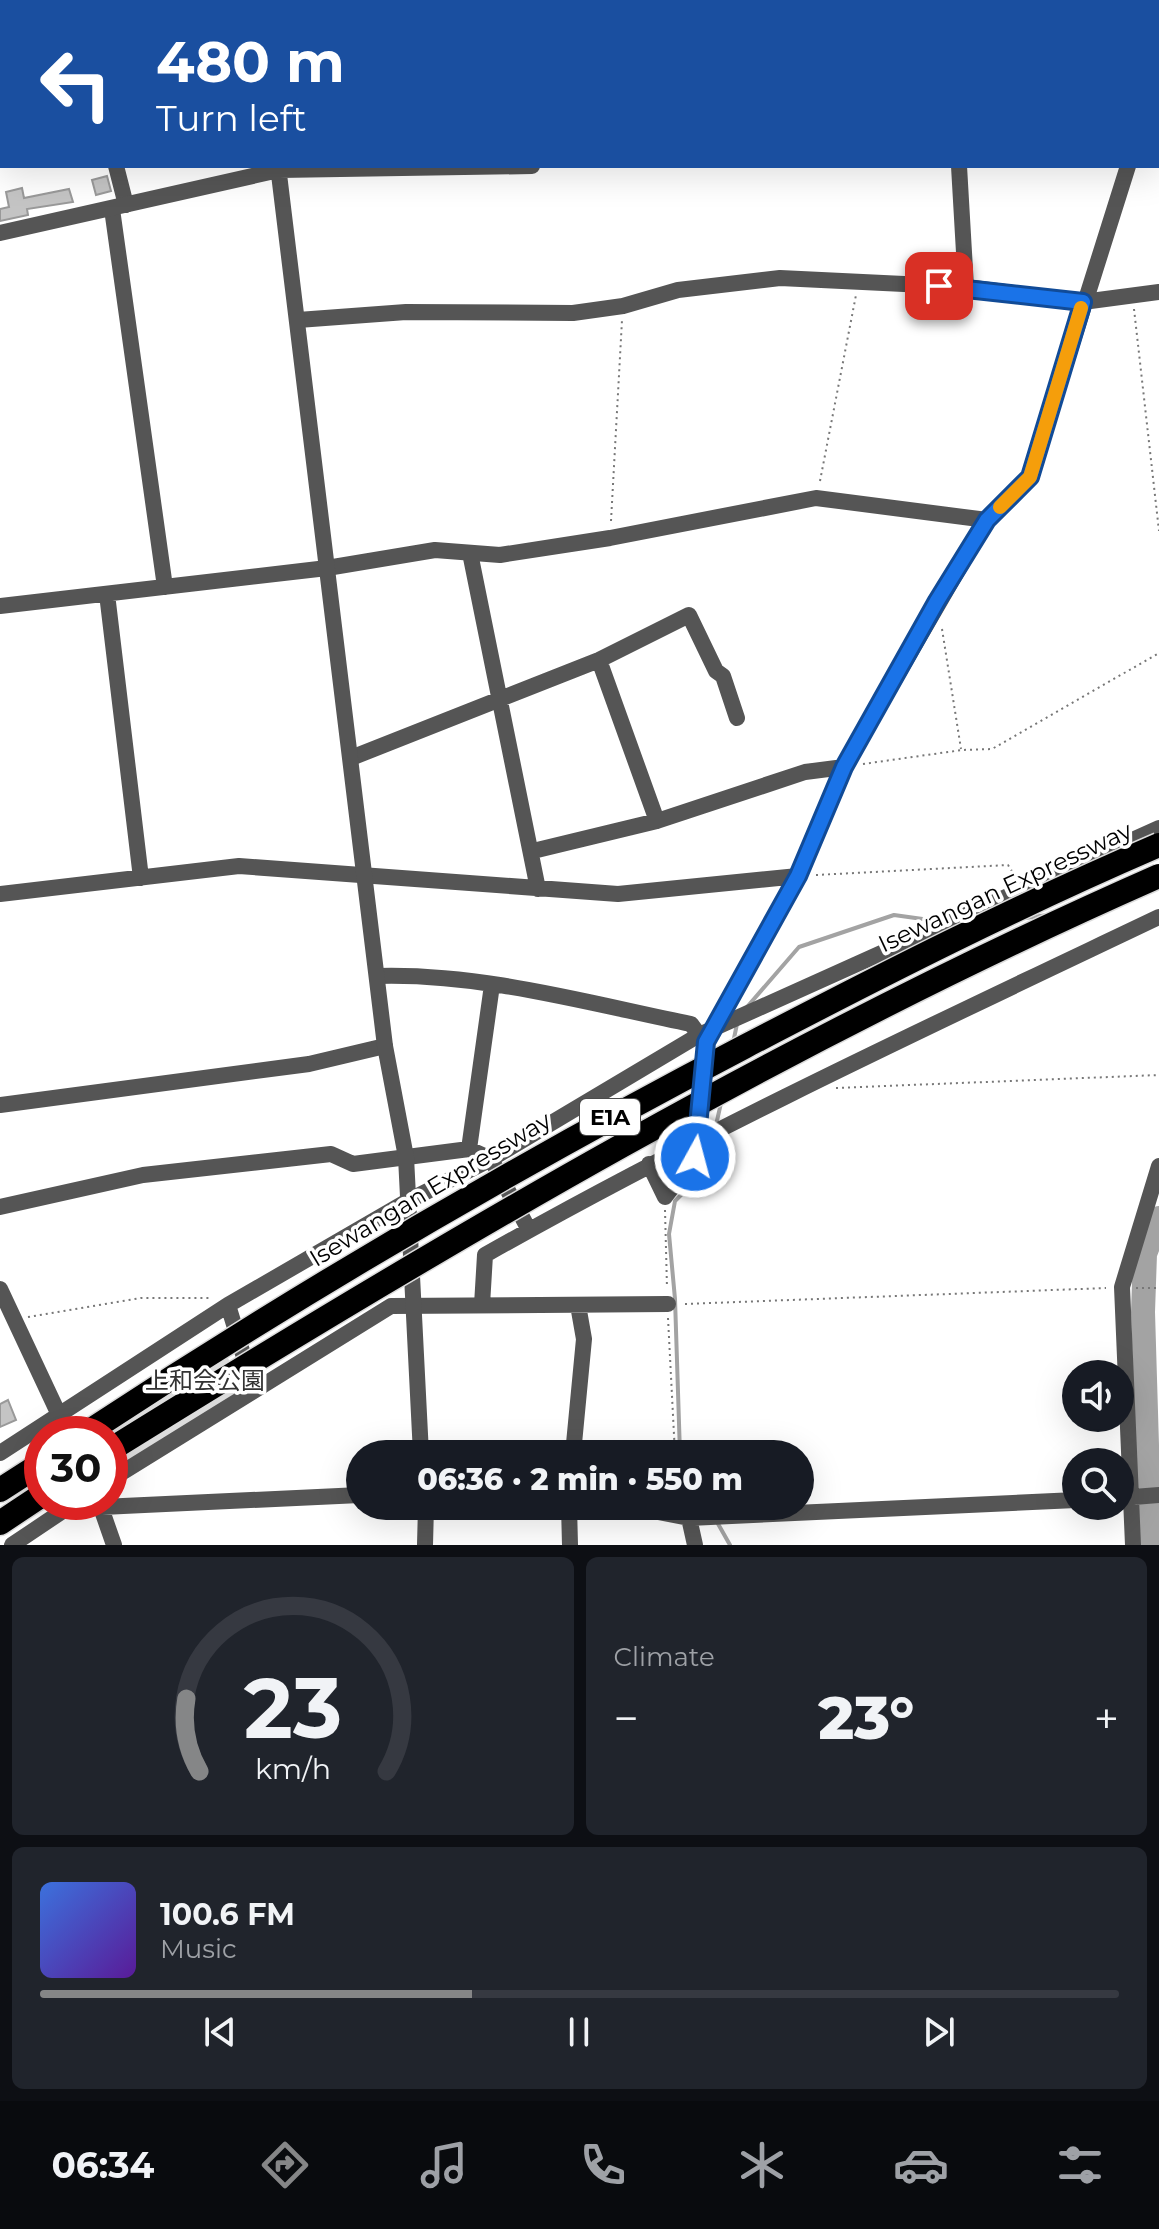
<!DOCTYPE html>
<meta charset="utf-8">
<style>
:root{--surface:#171b24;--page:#20242c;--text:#f1f3f6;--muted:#9ea1a6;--line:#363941;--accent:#858687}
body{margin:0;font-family:Montserrat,"Noto Sans JP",sans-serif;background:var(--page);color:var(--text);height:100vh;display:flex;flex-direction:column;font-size:30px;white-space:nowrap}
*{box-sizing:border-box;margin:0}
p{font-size:26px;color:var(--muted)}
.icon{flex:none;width:44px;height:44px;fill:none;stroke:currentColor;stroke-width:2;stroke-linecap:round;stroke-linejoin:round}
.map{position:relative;height:1545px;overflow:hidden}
.sheet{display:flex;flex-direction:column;gap:12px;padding:12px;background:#0d0f14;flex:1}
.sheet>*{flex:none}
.top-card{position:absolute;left:0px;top:0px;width:1160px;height:168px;box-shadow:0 8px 32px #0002;background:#1a4fa0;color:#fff;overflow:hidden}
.tools{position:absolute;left:1062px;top:1360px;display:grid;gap:16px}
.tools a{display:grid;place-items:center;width:72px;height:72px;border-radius:50%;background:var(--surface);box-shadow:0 8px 32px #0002;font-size:40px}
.speed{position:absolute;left:24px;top:1416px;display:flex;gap:16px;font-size:40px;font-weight:700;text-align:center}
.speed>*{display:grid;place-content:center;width:104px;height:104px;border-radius:50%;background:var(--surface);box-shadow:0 8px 32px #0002;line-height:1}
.speed .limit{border:12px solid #d22;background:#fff;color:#111}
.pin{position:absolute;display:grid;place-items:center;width:68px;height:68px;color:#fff;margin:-34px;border-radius:16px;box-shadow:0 4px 12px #0006}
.me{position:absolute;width:88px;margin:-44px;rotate:7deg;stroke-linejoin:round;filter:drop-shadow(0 0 6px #0008)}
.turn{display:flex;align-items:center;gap:28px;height:168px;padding:0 24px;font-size:36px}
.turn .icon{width:104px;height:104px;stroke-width:2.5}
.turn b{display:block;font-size:56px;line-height:68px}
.big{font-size:60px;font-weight:800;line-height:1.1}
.sheet .widget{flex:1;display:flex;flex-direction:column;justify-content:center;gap:12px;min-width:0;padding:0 28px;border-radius:12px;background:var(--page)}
.sheet .dial{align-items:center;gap:0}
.dial svg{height:208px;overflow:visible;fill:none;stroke:var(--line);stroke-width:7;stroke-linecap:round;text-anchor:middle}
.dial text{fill:var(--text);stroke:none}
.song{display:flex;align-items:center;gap:24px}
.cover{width:96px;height:96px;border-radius:12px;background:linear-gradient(135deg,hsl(220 70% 55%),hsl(270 70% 35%))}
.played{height:8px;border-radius:4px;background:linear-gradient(90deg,var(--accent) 40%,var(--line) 40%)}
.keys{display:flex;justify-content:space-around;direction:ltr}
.heat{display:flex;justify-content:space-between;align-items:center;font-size:44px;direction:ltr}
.sheet .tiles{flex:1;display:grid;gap:12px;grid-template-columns:1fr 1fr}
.widget:last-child{grid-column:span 2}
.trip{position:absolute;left:346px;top:1440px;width:468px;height:80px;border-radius:40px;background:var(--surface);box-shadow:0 8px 32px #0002;font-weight:800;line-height:80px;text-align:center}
.dock{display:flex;height:128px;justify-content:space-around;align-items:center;background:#090b0e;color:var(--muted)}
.dock .icon{width:56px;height:56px}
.dock .selected{color:var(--accent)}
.dock b{font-size:36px;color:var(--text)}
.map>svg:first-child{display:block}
.green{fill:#dcdcdc}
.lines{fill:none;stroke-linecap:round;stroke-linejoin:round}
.stream{stroke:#a3a3a3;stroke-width:4}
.river{stroke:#a3a3a3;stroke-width:24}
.building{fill:#c4c4c4;stroke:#999;stroke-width:2}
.motorway-casing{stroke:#dbdbdb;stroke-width:27}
.path{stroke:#777;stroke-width:2;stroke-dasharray:2 4;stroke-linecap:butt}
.minor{stroke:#555;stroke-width:16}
.tertiary{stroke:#555;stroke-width:16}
.motorway{stroke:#000;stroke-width:24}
.motorway-bridge-casing{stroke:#dbdbdb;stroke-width:27;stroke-linecap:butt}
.motorway-bridge{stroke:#000;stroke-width:24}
.route-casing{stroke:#114b97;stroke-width:20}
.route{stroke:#1a73e8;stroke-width:14}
.slow{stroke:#f59e0b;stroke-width:14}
.labels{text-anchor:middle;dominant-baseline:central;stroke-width:7;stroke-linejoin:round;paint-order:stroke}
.shield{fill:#fff;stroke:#4c4c4c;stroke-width:2}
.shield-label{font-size:22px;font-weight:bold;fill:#000}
.street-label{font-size:24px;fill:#000;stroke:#fff}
.park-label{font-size:24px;fill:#333;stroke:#fff}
</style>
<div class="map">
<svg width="1159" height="1545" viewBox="0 0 1159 1545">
<rect width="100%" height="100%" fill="#fff"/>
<path class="green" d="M216,1338l30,51 -136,82v-37h-29z"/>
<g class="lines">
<path class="stream" d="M1025,918l23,-3
M747,1007l52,-60 95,-32 43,6
M733,1043l4,-19
M716,1125l5,-22
M680,1454l-5,-155 -6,-65 6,-33 24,-24 13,-36
M717,1522l13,23"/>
<path class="river" d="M1150,1545l-7,-233 2,-58 14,-36"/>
</g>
<path class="building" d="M107,176l4,15 -15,4 -4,-15z
M22,188l2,10 45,-9 4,13 -46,7 1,6 -28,6v-12l9,-2 -3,-15z
M8,1400l8,20 -16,7v-23z"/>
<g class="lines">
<defs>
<path id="motorway" d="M0,1490l42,-27
M0,1523l42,-28"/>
</defs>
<use href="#motorway" class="motorway-casing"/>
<path class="path" d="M1134,309l25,222
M820,481l36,-186
M611,521l11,-201
M942,629l19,120
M863,764l99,-14 30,-1 167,-96
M816,875l192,-10 7,11
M836,1088l323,-13
M665,1210l2,78
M1136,1288h23
M685,1304l421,-16
M28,1317l113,-19h71
M668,1318l7,136"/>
<path class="minor" d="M88,0l1,2
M934,0v2
M1125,0v2
M1158,118h1
M116,166l10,39
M959,166l7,121
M112,209l53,378
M298,320l108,-8 167,1 50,-7 55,-16 102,-12 186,9 117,15 76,-10
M470,553l68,336
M107,594l34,284
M0,606l327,-38 108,-18 65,5 110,-17 206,-40 171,22
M599,660l58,161
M351,758l248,-98 90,-45 27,56 7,5 14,42
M533,851l124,-30 148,-49 39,-5
M0,894l239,-28 379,28 180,-18
M377,976c105,-3 211,27 314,48l8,11
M0,1105l309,-41 76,-18
M469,1149l23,-164
M649,1164l16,33 30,-40 11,-115 92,-166 46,-109 143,-247 43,-43 98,-311
M0,1207l143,-32 188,-21 22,10 116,-15 22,10 38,71
M0,1289l68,145
M228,1305l26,85
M482,1305l3,-50c219,-124 447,-230 674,-338
M0,1453l228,-148 178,-103 85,-43 208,-124 460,-207
M573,1454l11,-115 -6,-34
M110,1480l281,-174 277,-2
M1121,1498l38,-3
M99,1502l15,43
M569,1506l1,39
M627,1506l62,12 387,-18
M102,1507l258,-12
M689,1518l6,27
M12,1545l64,-43
M1133,1545l-11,-258 37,-121"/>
<path class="tertiary" d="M261,0v2
M1106,2l4,-2
M278,166l107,880 21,111 15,297
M0,233l279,-63 253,-4
M425,1545l1,-39"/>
<use href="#motorway" class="motorway"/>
<defs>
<path id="motorway-bridge" d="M85,1434c213,-140 433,-269 659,-387 136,-71 273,-141 415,-202
M110,1450c339,-211 683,-413 1049,-574"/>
</defs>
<use href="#motorway-bridge" class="motorway-bridge-casing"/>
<use href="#motorway-bridge" class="motorway-bridge"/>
</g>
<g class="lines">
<defs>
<path id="route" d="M695,1157l11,-115 92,-166 46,-109 93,-166 50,-81 43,-43 53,-175 -144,-16"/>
</defs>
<use href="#route" class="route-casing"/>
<use href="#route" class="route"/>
<path class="slow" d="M1000,507l30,-30 51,-169"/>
</g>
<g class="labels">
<rect class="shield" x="580" y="1099" width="60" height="36" rx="6"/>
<g class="shield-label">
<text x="610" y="1117">E1A</text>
</g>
<g class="street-label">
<text transform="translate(1005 887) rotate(-25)">Isewangan Expressway</text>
<text transform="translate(430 1189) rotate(-31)">Isewangan Expressway</text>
</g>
<g class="park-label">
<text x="205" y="1380">上和会公園</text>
</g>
</g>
</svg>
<div class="tools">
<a><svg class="icon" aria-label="sound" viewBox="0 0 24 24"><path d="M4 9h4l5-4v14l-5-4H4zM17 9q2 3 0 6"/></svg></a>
<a><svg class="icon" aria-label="search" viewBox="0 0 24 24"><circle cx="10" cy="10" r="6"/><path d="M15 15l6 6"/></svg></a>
</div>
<div class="speed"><div class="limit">30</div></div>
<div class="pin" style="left:939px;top:286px;background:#d93025"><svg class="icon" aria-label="arrive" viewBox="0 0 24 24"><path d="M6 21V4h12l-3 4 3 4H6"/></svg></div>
<svg class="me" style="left:695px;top:1157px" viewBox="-20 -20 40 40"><circle r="17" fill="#1a73e8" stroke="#fff" stroke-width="3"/><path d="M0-11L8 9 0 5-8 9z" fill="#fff"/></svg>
<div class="trip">06:36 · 2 min · 550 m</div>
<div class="top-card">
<div class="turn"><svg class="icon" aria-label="left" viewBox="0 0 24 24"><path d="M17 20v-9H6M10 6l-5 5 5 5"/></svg><div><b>480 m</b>Turn left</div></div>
</div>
</div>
<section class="sheet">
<div class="tiles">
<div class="widget dial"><svg viewBox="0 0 100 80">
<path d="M14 69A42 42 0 1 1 86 69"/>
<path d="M14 69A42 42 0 0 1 9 41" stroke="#858687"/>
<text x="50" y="56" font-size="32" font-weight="700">23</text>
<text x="50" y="72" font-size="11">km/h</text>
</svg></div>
<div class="widget"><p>Climate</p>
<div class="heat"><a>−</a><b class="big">23°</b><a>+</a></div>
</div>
<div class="widget">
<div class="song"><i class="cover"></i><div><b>100.6 FM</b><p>Music</p></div></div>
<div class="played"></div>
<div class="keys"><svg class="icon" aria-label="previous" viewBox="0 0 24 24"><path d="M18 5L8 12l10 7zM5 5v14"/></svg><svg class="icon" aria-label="pause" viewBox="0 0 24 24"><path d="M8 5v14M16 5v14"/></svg><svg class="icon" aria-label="next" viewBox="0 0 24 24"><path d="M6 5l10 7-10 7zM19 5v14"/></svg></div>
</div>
</div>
</section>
<nav class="dock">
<b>06:34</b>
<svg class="icon selected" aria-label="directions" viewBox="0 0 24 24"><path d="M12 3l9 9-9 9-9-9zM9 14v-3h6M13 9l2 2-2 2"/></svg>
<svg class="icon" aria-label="music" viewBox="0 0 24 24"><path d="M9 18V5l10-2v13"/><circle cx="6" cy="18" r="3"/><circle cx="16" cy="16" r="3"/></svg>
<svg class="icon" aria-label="phone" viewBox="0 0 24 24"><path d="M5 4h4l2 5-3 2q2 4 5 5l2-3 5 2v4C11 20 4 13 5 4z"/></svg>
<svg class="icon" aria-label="climate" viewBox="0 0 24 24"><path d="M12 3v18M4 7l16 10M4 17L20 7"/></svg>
<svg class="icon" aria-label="car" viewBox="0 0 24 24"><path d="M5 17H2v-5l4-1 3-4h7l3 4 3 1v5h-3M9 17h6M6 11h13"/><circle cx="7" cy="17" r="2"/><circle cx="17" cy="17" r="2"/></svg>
<svg class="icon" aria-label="filters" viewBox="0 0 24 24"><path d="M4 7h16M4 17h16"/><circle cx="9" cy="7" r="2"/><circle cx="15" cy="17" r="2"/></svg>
</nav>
